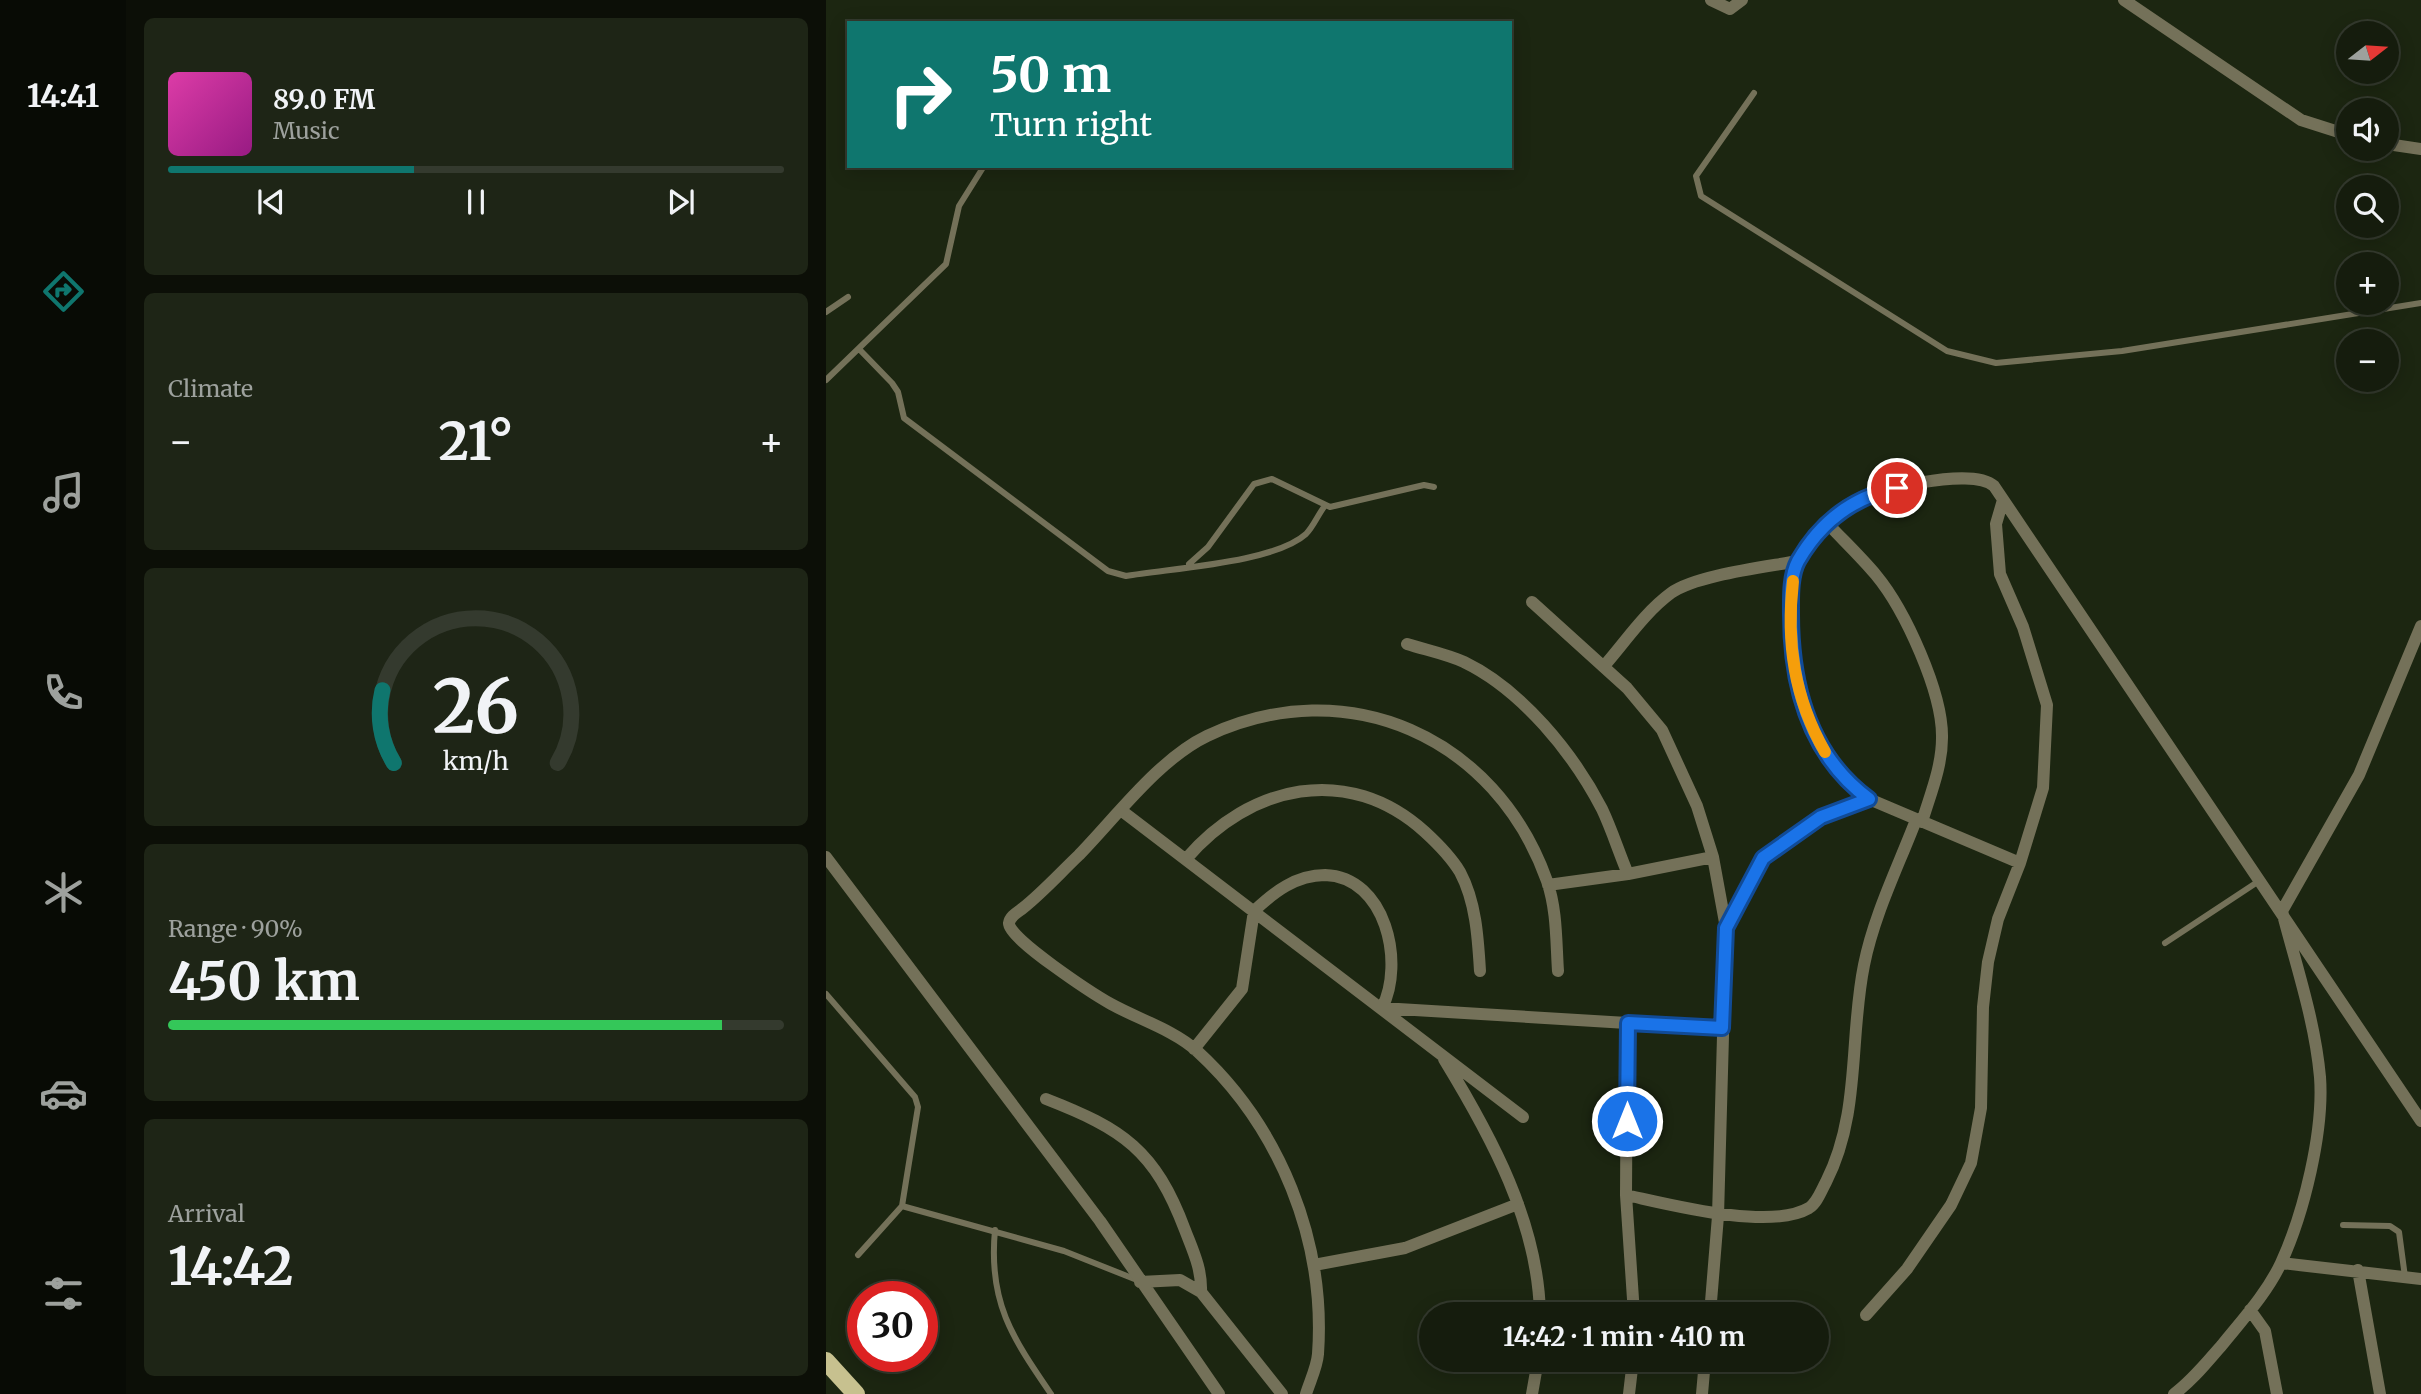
<!DOCTYPE html>
<meta charset="utf-8">
<style>
:root{--surface:#151c0d;--page:#1e2516;--text:#f1f3f6;--muted:#9da19d;--line:#343a2e;--accent:#0f766e}
body{margin:0;font-family:Merriweather,serif;background:var(--page);color:var(--text);height:100vh;display:flex;flex-direction:column;font-size:26px;white-space:nowrap}
*{box-sizing:border-box;margin:0}
p{font-size:23px;color:var(--muted)}
.icon{flex:none;width:38px;height:38px;fill:none;stroke:currentColor;stroke-width:2;stroke-linecap:round;stroke-linejoin:round}
.map{position:relative;flex:1;overflow:hidden}
.panel{display:flex;flex-direction:column;gap:18px;padding:18px;background:#0c0f07;width:700px}
.panel>*{flex:none}
.top-card{position:absolute;left:21px;top:21px;width:665px;height:147px;border-radius:0px;box-shadow:0 4px 18px #0003,0 0 0 2px var(--line);background:#0f766e;color:#fff;overflow:hidden}
.needle{width:46px;rotate:73deg}
.fabs{position:absolute;left:1510px;top:21px;display:grid;gap:14px}
.fabs a{display:grid;place-items:center;width:63px;height:63px;border-radius:50%;background:var(--surface);box-shadow:0 4px 18px #0003,0 0 0 2px var(--line);font-size:35px}
.speed{position:absolute;left:21px;top:1281px;display:flex;gap:14px;font-size:35px;font-weight:700;text-align:center}
.speed>*{display:grid;place-content:center;width:91px;height:91px;border-radius:50%;background:var(--surface);box-shadow:0 4px 18px #0003,0 0 0 2px var(--line);line-height:1}
.speed .limit{border:10px solid #d22;background:#fff;color:#111}
.pin{position:absolute;display:grid;place-items:center;width:60px;height:60px;color:#fff;margin:-30px;border:4px solid #fff;border-radius:50%;box-shadow:0 2px 7px #0007}
.me{position:absolute;width:77px;margin:-38px;rotate:0deg;stroke-linejoin:round;filter:drop-shadow(0 0 5px #0008)}
.turn{display:flex;align-items:center;gap:24px;height:147px;padding:0 28px;font-size:32px}
.turn .icon{width:91px;height:91px;stroke-width:2.5}
.turn b{display:block;font-size:49px;line-height:60px}
.big{font-size:52px;font-weight:700;line-height:1.1}
.panel .tile{flex:1;display:flex;flex-direction:column;justify-content:center;gap:10px;min-width:0;padding:0 24px;border-radius:10px;background:var(--page)}
.panel .dial{align-items:center;gap:0}
.dial svg{height:182px;overflow:visible;fill:none;stroke:var(--line);stroke-width:7;stroke-linecap:round;text-anchor:middle}
.dial text{fill:var(--text);stroke:none}
.song{display:flex;align-items:center;gap:21px}
.cover{width:84px;height:84px;border-radius:10px;background:linear-gradient(135deg,hsl(320 70% 55%),hsl(310 70% 35%))}
.played{height:7px;border-radius:4px;background:linear-gradient(90deg,var(--accent) 40%,var(--line) 40%)}
.keys{display:flex;justify-content:space-around;direction:ltr}
.heat{display:flex;justify-content:space-between;align-items:center;font-size:38px;direction:ltr}
.charge{height:10px;border-radius:5px;background:linear-gradient(90deg,#34c759 90%,var(--line) 0)}
.trip{position:absolute;left:593px;top:1302px;width:410px;height:70px;border-radius:35px;background:var(--surface);box-shadow:0 4px 18px #0003,0 0 0 2px var(--line);font-weight:700;line-height:70px;text-align:center}
main{display:flex;flex:1;min-height:0}
.menu{display:flex;flex-direction:column;width:126px;justify-content:space-around;align-items:center;background:#080b05;color:var(--muted)}
.menu .icon{width:49px;height:49px}
.menu .selected{color:var(--accent)}
.menu b{font-size:32px;color:var(--text)}
.map>svg:first-child{display:block}
.lines{fill:none;stroke-linecap:round;stroke-linejoin:round}
.service{stroke:#747159;stroke-width:6}
.minor{stroke:#747159;stroke-width:12}
.primary{stroke:#c7c18f;stroke-width:18}
.route-casing{stroke:#114b97;stroke-width:18}
.route{stroke:#1a73e8;stroke-width:12}
.slow{stroke:#f59e0b;stroke-width:12}
</style>
<main>
<nav class="menu">
<b>14:41</b>
<svg class="icon selected" aria-label="directions" viewBox="0 0 24 24"><path d="M12 3l9 9-9 9-9-9zM9 14v-3h6M13 9l2 2-2 2"/></svg>
<svg class="icon" aria-label="music" viewBox="0 0 24 24"><path d="M9 18V5l10-2v13"/><circle cx="6" cy="18" r="3"/><circle cx="16" cy="16" r="3"/></svg>
<svg class="icon" aria-label="phone" viewBox="0 0 24 24"><path d="M5 4h4l2 5-3 2q2 4 5 5l2-3 5 2v4C11 20 4 13 5 4z"/></svg>
<svg class="icon" aria-label="climate" viewBox="0 0 24 24"><path d="M12 3v18M4 7l16 10M4 17L20 7"/></svg>
<svg class="icon" aria-label="car" viewBox="0 0 24 24"><path d="M5 17H2v-5l4-1 3-4h7l3 4 3 1v5h-3M9 17h6M6 11h13"/><circle cx="7" cy="17" r="2"/><circle cx="17" cy="17" r="2"/></svg>
<svg class="icon" aria-label="filters" viewBox="0 0 24 24"><path d="M4 7h16M4 17h16"/><circle cx="9" cy="7" r="2"/><circle cx="15" cy="17" r="2"/></svg>
</nav>
<section class="panel">
<div class="tile">
<div class="song"><i class="cover"></i><div><b>89.0 FM</b><p>Music</p></div></div>
<div class="played"></div>
<div class="keys"><svg class="icon" aria-label="previous" viewBox="0 0 24 24"><path d="M18 5L8 12l10 7zM5 5v14"/></svg><svg class="icon" aria-label="pause" viewBox="0 0 24 24"><path d="M8 5v14M16 5v14"/></svg><svg class="icon" aria-label="next" viewBox="0 0 24 24"><path d="M6 5l10 7-10 7zM19 5v14"/></svg></div>
</div>
<div class="tile"><p>Climate</p>
<div class="heat"><a>−</a><b class="big">21°</b><a>+</a></div>
</div>
<div class="tile dial"><svg viewBox="0 0 100 80">
<path d="M14 69A42 42 0 1 1 86 69"/>
<path d="M14 69A42 42 0 0 1 9 37" stroke="#0f766e"/>
<text x="50" y="56" font-size="32" font-weight="700">26</text>
<text x="50" y="72" font-size="11">km/h</text>
</svg></div>
<div class="tile"><p>Range · 90%</p><b class="big">450 km</b><div class="charge"></div></div>
<div class="tile"><p>Arrival</p><b class="big">14:42</b></div>
</section>
<div class="map">
<svg width="1595" height="1394" viewBox="0 0 1595 1394">
<rect width="100%" height="100%" fill="#1c2611"/>
<g class="lines">
<path class="service" d="M928,93l-58,83 5,20 246,155 49,12 126,-12 299,-48
M0,312l22,-15
M34,350l32,33 6,9 6,26 204,153 18,5c45,-8 148,-13 180,-42 7,-7 12,-19 18,-27
M0,380l120,-116 13,-58 25,-40
M363,564l19,-17 46,-63 18,-5 58,28 94,-22 10,2
M1339,943l94,-62
M0,994l89,103 3,10 -16,99 -44,49
M76,1206l162,45 73,29
M1517,1225l47,1 9,6 6,45
M169,1230c-7,72 17,107 56,164"/>
<path class="minor" d="M885,0l19,9 12,-9
M1298,0l177,120 47,15
M1561,144l34,5
M1002,524c16,17 33,33 48,51 29,35 67,118 66,163 0,29 -12,57 -20,84
M706,602l95,86 35,42 35,76 16,51 13,71 -8,288 -8,98
M581,644c19,6 39,10 57,18 58,28 109,91 138,147 10,21 17,44 26,65
M778,666c21,-24 41,-54 67,-73 25,-18 95,-26 127,-32
M296,811l401,306
M0,857l274,364 119,173
M360,859c63,-74 162,-97 239,-27 12,11 26,25 35,40 16,30 18,66 20,99
M1194,863l-151,-64c-71,-53 -85,-142 -75,-226 8,-23 33,-55 53,-68 24,-15 125,-39 147,-19l427,635
M722,885l80,-11 85,-17
M900,928l42,-75 53,-36 48,-18
M801,1023l95,5
M368,1049l48,-60 12,-78c20,-19 42,-36 71,-36 61,2 80,88 57,133l245,15 -1,172 8,119
M618,1059c47,77 94,163 96,255
M220,1099c77,30 109,51 139,131 8,21 17,39 16,62
M800,1195c42,9 144,36 183,13 8,-5 12,-17 17,-26 35,-69 23,-144 38,-217 10,-50 34,-98 52,-145
M1455,1263l140,16
M488,1265l91,-17 113,-44
M1532,1270l22,124
M314,1282l40,-2 21,12 81,102
M1424,1310l15,21 12,63
M1040,1315l41,-46 44,-64 20,-42 10,-55 2,-101 5,-45 10,-43 22,-56 23,-75 4,-83 -24,-78 -23,-53 -4,-50 7,-24
M480,1394c4,-13 11,-27 12,-40 8,-113 -38,-227 -121,-303 -23,-21 -59,-32 -86,-47 -16,-9 -104,-66 -102,-81 1,-7 9,-11 14,-15 20,-16 37,-35 56,-53 37,-38 80,-96 128,-119 140,-66 289,1 340,145 10,29 9,60 11,90
M706,1394l6,-34
M803,1394l4,-34
M876,1394l3,-34
M1348,1394c18,-13 33,-32 48,-49 21,-26 45,-52 59,-82 23,-50 43,-132 39,-186 -5,-56 -24,-112 -38,-166l77,-136 62,-149"/>
<path class="primary" d="M0,1361l30,33"/>
</g>
<g class="lines">
<defs>
<path id="route" d="M801,1121l1,-98 94,5 4,-100 37,-70 58,-41 48,-18c-60,-44 -78,-114 -78,-185 0,-16 -1,-38 7,-53 23,-40 55,-64 99,-73"/>
</defs>
<use href="#route" class="route-casing"/>
<use href="#route" class="route"/>
<path class="slow" d="M967,581c-7,61 1,117 32,171"/>
</g>
</svg>
<div class="fabs">
<a><svg class="needle" viewBox="-14 -14 28 28"><path d="M0-13l5 13h-10z" fill="#e53935"/><path d="M0 13l5-13h-10z" fill="#9da19d"/></svg></a>
<a><svg class="icon" aria-label="sound" viewBox="0 0 24 24"><path d="M4 9h4l5-4v14l-5-4H4zM17 9q2 3 0 6"/></svg></a>
<a><svg class="icon" aria-label="search" viewBox="0 0 24 24"><circle cx="10" cy="10" r="6"/><path d="M15 15l6 6"/></svg></a>
<a>+</a>
<a>−</a>
</div>
<div class="speed"><div class="limit">30</div></div>
<div class="pin" style="left:1071px;top:488px;background:#d93025"><svg class="icon" aria-label="arrive" viewBox="0 0 24 24"><path d="M6 21V4h12l-3 4 3 4H6"/></svg></div>
<svg class="me" style="left:801px;top:1121px" viewBox="-20 -20 40 40"><circle r="17" fill="#1a73e8" stroke="#fff" stroke-width="3"/><path d="M0-11L8 9 0 5-8 9z" fill="#fff"/></svg>
<div class="trip">14:42 · 1 min · 410 m</div>
<div class="top-card">
<div class="turn"><svg class="icon" aria-label="right" viewBox="0 0 24 24"><path d="M7 20v-9h11M14 6l5 5-5 5"/></svg><div><b>50 m</b>Turn right</div></div>
</div>
</div>
</main>
